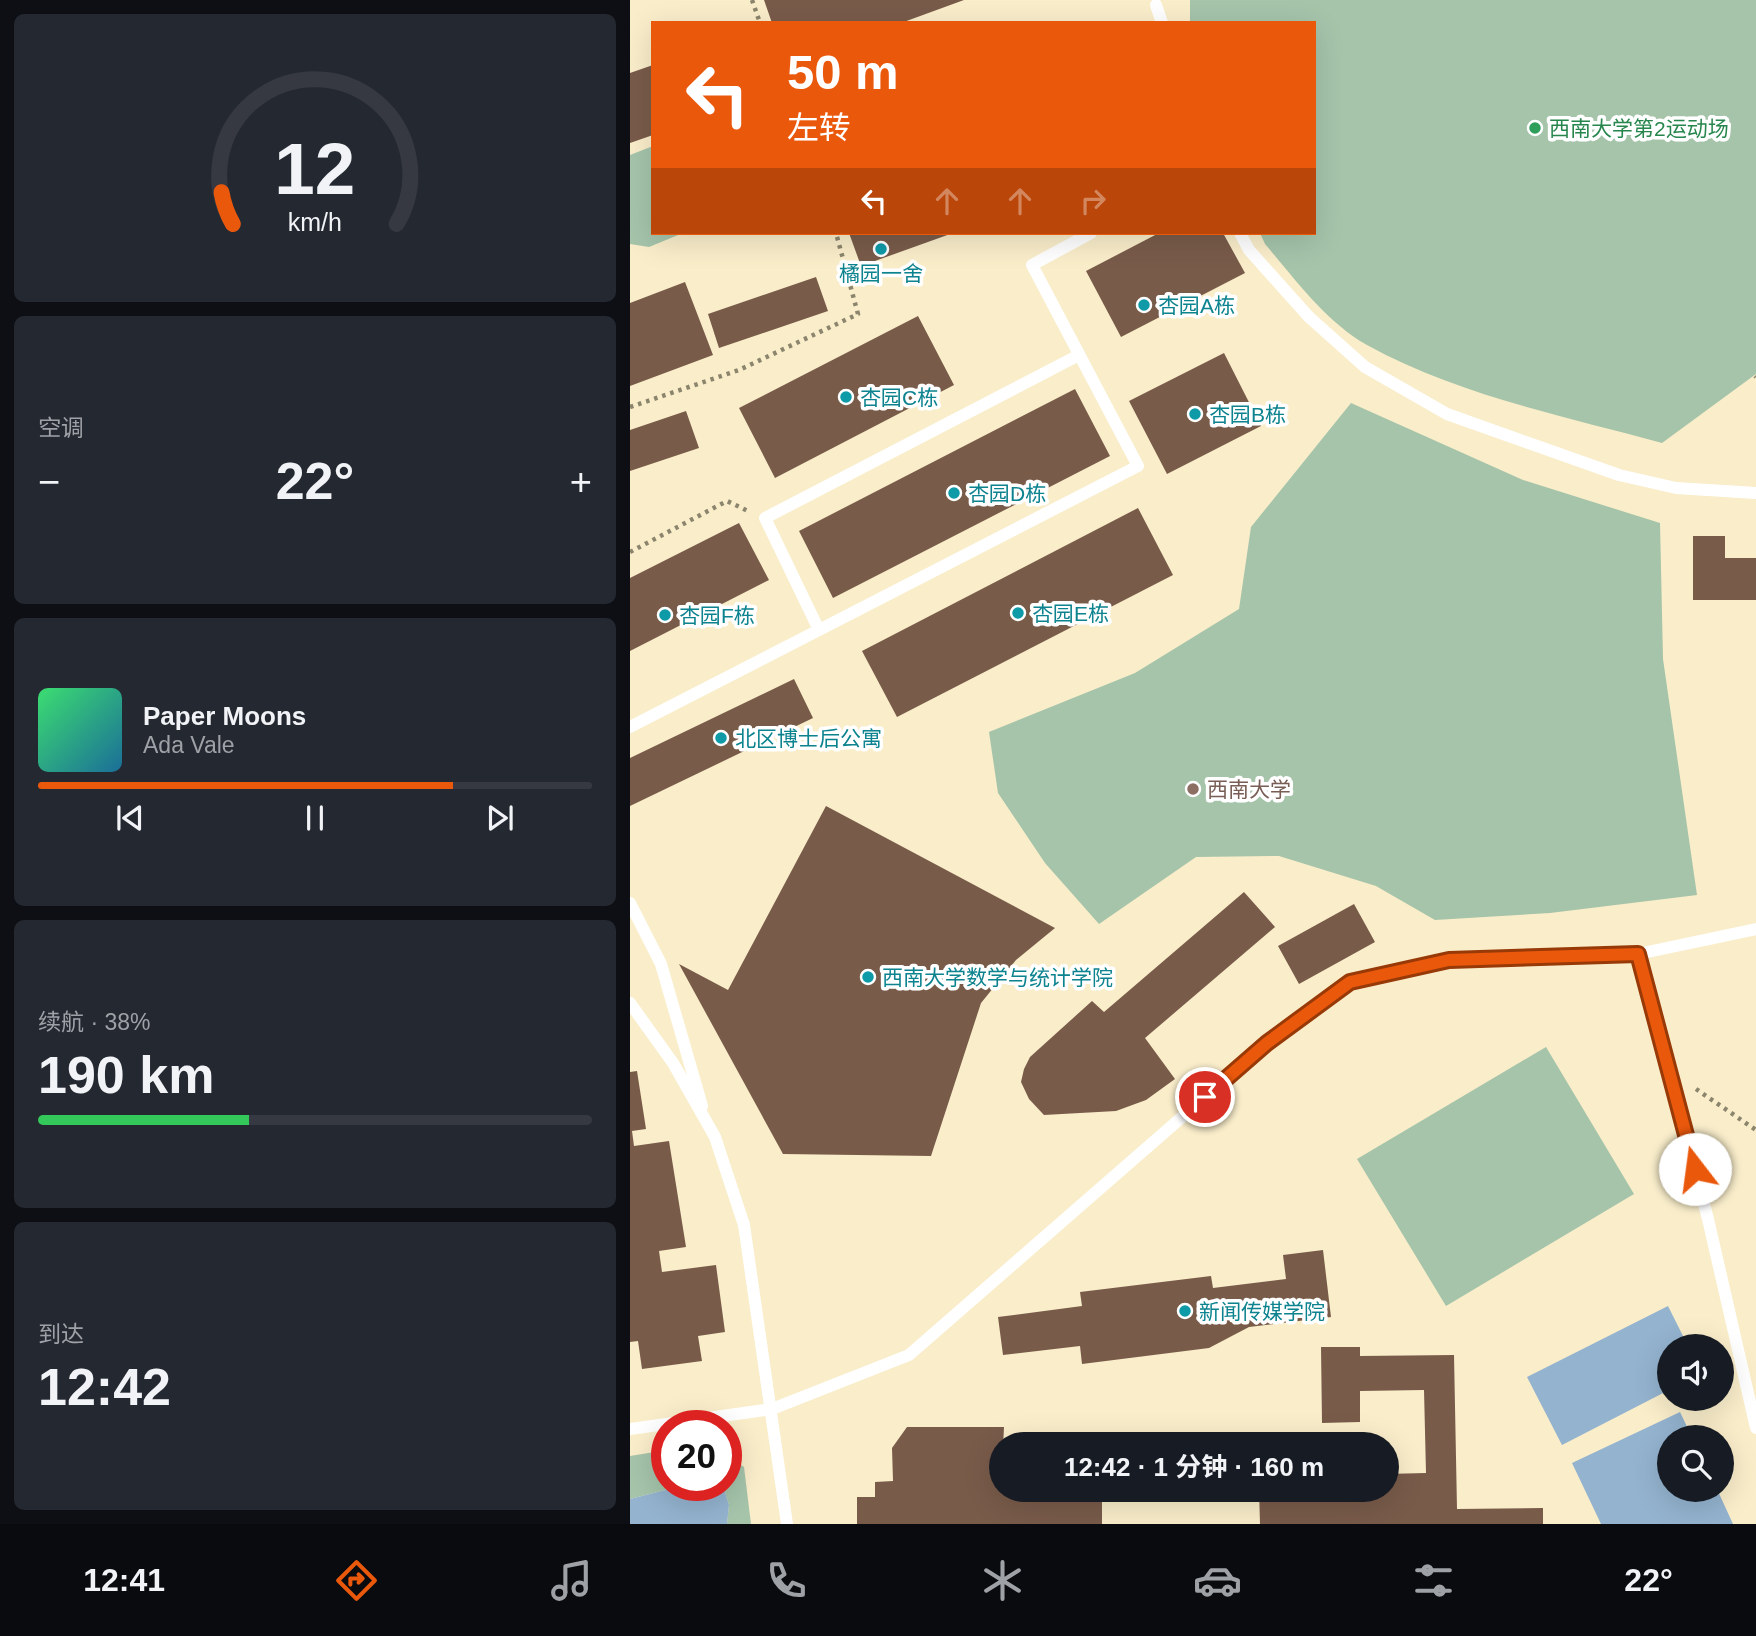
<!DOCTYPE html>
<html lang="zh">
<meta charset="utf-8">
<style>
:root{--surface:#171b24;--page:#242831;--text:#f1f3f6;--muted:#9ea1a6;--line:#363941;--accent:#ea580c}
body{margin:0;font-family:Helvetica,"Noto Sans SC",sans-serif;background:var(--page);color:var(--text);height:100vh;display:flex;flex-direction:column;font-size:26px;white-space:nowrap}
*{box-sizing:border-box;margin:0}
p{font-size:23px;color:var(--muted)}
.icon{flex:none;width:38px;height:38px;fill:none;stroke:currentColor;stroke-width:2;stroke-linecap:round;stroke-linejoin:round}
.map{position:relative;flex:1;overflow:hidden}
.panel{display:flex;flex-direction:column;gap:14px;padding:14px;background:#0d0f14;width:630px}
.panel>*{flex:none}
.banner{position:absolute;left:21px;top:21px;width:665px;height:214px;border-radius:0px;box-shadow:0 7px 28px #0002;background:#ea580c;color:#fff;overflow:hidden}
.buttons{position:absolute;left:1027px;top:1334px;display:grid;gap:14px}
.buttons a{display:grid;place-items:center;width:77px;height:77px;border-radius:50%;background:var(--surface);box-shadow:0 7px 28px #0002;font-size:35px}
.speed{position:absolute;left:21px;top:1410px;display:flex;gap:14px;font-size:35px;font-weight:700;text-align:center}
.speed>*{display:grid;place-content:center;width:91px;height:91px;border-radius:50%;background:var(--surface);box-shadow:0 7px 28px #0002;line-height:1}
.speed .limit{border:10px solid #d22;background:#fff;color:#111}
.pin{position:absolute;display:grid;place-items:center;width:60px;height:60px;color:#fff;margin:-30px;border:4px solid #fff;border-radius:50%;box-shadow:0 2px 7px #0007}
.me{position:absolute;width:77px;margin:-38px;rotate:345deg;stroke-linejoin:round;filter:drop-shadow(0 0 5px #0008)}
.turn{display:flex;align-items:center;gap:24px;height:147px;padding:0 21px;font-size:32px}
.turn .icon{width:91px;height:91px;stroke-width:2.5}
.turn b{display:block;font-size:49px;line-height:60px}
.lanes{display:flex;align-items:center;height:66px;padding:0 21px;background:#0003;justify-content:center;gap:35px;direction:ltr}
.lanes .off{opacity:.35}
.big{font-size:52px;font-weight:700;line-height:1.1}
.panel .widget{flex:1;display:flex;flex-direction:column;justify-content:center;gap:10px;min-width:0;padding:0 24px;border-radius:10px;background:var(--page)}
.panel .dial{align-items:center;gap:0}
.dial svg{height:182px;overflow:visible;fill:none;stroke:var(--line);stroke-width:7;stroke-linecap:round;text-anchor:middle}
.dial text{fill:var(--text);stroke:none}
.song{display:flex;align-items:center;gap:21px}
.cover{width:84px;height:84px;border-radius:10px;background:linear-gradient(135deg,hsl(140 70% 55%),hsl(200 70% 35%))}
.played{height:7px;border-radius:4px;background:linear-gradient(90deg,var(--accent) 75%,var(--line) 75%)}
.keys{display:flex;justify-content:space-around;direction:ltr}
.heat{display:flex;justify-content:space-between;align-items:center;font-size:38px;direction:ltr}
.charge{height:10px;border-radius:5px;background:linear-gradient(90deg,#34c759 38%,var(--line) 0)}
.trip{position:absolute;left:359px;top:1432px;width:410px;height:70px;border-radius:35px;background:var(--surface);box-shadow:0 7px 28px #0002;font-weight:700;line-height:70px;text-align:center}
.dock{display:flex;height:112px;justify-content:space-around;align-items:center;background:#090b0e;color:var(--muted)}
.dock .icon{width:49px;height:49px}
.dock .current{color:var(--accent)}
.dock b{font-size:32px;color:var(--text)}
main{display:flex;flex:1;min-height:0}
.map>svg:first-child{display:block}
.green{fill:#a5c4aa}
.water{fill:#94b3cf}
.building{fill:#795b4a}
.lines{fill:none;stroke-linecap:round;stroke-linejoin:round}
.path{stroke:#8c856d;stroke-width:4.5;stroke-dasharray:3.5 5;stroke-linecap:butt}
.service{stroke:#fff;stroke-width:12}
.route-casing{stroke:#983908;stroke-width:18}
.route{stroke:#ea580c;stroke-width:12}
.leisure-dot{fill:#2e9e5b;stroke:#fff;stroke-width:2.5}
.culture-dot{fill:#0f9aa8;stroke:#fff;stroke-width:2.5}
.education-dot{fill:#8d6e63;stroke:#fff;stroke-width:2.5}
.labels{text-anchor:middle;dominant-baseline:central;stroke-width:7;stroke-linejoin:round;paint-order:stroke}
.leisure-label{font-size:21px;fill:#27864d;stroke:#fff;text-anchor:start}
.culture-label{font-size:21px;fill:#0d838f;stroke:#fff;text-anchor:start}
.education-label{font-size:21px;fill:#785e54;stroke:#fff;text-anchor:start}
</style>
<main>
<section class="panel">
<div class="widget dial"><svg viewBox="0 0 100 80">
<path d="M14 69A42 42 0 1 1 86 69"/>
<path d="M14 69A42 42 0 0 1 9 55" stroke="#ea580c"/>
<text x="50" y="56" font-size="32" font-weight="700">12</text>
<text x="50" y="72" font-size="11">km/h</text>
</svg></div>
<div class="widget"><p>空调</p>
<div class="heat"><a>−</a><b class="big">22°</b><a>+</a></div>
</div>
<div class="widget">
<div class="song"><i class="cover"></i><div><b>Paper Moons</b><p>Ada Vale</p></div></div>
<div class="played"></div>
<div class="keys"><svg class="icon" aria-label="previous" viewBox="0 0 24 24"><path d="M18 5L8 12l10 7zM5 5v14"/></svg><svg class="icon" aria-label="pause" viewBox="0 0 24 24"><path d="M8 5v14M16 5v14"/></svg><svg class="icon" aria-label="next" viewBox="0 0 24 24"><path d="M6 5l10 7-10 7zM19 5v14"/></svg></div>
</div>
<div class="widget"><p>续航 · 38%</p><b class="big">190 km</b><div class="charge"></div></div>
<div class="widget"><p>到达</p><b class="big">12:42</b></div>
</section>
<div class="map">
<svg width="1126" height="1524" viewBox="0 0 1126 1524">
<rect width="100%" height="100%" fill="#f9edca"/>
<path class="green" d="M560,0h566v374l-94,69c-99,-27 -204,-48 -295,-98 -41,-23 -72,-66 -102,-101l-5,-11h54v-210h-124z
M23,146v87h30l-34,14 -19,-3v-89z
M721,403l172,77 137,43 3,136 34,236 -147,18 -115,7 -59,-34 -97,-30 -83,1 -97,67 -54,-61 -47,-70 -9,-61 146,-59 104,-64 12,-82z
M916,1047l88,147 -188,112 -89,-147z
M37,1450v36h14l-51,13v-43z
M96,1455l18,12 7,57h-24l2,-19 -6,-19h3z"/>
<path class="water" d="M1038,1306l20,40h-18l-1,44 -107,55 -35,-68z
M1050,1412l12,25h-22v52h47l16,35h-132l-29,-61z
M51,1486h42l6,19 -2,19h-97v-25z"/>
<path class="building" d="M134,0h200l-63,23h-129z
M23,65v70l-23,8v-70z
M219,233h104l-92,33z
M529,233h64l22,40 -124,64 -35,-66z
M186,277l12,34 -109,37 -11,-34z
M55,282l28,73 -83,31v-83z
M288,316l36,69 -179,93 -36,-70z
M594,353l37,73 -94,48 -38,-73z
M445,389l35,67 -277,142 -34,-67z
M56,411l13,37 -69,23v-41z
M508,508l35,67 -276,142 -35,-66z
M109,523l30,57 -139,71v-73z
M1063,536h32v22h31v42h-63z
M164,679l19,39 -183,88v-48z
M196,806l229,122 -39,32 -35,43 -50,153 -148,-2 -104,-190 49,26z
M614,892l31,35 -130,111 30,41 -29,21 -30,11 -72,4 -15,-16 -8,-17 3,-13 6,-12 62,-56 12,11z
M724,904l21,38 -76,42 -21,-38z
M7,1071l9,58 -14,2 2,15 35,-5 17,106 -27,4 3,21 54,-7 9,67 -27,4 4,25 -60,8 -4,-28 -8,1v-270z
M693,1250l8,67 -82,10 -40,21 -127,16 -2,-18 -77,9 -5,-38 84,-11 -2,-14 131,-16 2,12 73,-9 -3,-24z
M691,1347h39v9l94,-1 3,154 86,-1v16h-283l-1,-35h127v-15l40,-1 -2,-83 -64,1v31l-38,1z
M277,1427h97l-3,62h20v8h81v27h-245v-27h18v-15l18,-1 -1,-33z"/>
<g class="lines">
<path class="path" d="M122,0l8,23
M1125,376l1,1
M0,407l109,-37 119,-56 -22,-81
M0,552l97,-51 21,10
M1066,1089l60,41"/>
<path class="service" d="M526,5l6,18
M610,233l9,17 60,67 56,50 82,47 172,61 57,13 80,5
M189,630l-54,-112 314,-163
M0,727l508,-261 -106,-201 59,-32
M0,903l31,61 41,142
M1008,954l70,265 48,209
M0,1003l43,60 42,74 29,88 43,299
M0,1429l142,-20 137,-54 358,-312 83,-61 99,-22 189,-6 118,-25"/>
</g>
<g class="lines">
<defs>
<path id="route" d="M575,1097l62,-54 83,-61 99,-22 189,-6 57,215"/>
</defs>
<use href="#route" class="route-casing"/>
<use href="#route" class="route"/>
</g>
<circle class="leisure-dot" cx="905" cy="128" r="7"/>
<g class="culture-dot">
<circle cx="251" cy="249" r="7"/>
<circle cx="514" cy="305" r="7"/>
<circle cx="216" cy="397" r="7"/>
<circle cx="565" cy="414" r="7"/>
<circle cx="324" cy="493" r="7"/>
<circle cx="388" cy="613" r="7"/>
<circle cx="35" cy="615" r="7"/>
<circle cx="91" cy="738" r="7"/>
<circle cx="238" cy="977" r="7"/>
<circle cx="555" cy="1311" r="7"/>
</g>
<circle class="education-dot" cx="563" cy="789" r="7"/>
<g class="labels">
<g class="leisure-label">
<text x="919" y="128">西南大学第2运动场</text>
</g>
<g class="culture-label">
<text x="251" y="273" text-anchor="middle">橘园一舍</text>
<text x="528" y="305">杏园A栋</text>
<text x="230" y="397">杏园C栋</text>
<text x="579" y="414">杏园B栋</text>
<text x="338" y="493">杏园D栋</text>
<text x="402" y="613">杏园E栋</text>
<text x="49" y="615">杏园F栋</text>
<text x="105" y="738">北区博士后公寓</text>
<text x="252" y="977">西南大学数学与统计学院</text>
<text x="569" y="1311">新闻传媒学院</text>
</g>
<g class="education-label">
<text x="577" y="789">西南大学</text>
</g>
</g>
</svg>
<div class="buttons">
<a><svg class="icon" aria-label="sound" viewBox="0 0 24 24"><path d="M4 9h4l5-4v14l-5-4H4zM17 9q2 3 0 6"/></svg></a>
<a><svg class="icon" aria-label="search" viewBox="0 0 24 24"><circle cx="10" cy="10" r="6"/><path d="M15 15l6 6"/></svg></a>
</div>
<div class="speed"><div class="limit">20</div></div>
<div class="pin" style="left:575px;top:1097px;background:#d93025"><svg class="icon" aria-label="arrive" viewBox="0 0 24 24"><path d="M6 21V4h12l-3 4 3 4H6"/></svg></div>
<svg class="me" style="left:1065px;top:1169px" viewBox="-20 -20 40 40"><circle r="19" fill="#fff"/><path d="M0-13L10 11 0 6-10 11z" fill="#ea580c"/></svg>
<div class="trip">12:42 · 1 分钟 · 160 m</div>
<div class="banner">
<div class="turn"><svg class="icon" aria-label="left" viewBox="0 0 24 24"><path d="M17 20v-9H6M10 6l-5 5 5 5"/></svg><div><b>50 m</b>左转</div></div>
<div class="lanes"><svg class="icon" aria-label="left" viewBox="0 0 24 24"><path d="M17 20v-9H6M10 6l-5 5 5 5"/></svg><svg class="icon off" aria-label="ahead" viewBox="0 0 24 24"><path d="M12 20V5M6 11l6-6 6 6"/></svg><svg class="icon off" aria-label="ahead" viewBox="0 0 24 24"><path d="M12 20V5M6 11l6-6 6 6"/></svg><svg class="icon off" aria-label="right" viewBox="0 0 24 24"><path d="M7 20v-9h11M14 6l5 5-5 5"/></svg></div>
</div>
</div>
</main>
<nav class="dock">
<b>12:41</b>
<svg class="icon current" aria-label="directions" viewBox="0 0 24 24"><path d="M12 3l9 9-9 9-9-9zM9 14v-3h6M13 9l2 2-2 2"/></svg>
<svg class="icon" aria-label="music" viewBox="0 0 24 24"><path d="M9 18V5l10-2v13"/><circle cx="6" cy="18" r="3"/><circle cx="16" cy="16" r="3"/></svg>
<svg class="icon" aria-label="phone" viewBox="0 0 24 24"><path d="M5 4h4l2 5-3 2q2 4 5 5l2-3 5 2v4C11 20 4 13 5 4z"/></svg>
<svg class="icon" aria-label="climate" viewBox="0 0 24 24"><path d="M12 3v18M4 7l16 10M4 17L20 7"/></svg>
<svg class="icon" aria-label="car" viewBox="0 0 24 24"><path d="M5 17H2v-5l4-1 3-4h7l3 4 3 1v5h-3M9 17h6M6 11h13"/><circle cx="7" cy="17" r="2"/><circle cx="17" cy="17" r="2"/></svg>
<svg class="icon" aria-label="filters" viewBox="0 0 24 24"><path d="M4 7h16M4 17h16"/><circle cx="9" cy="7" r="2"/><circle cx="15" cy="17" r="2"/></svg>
<b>22°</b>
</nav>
